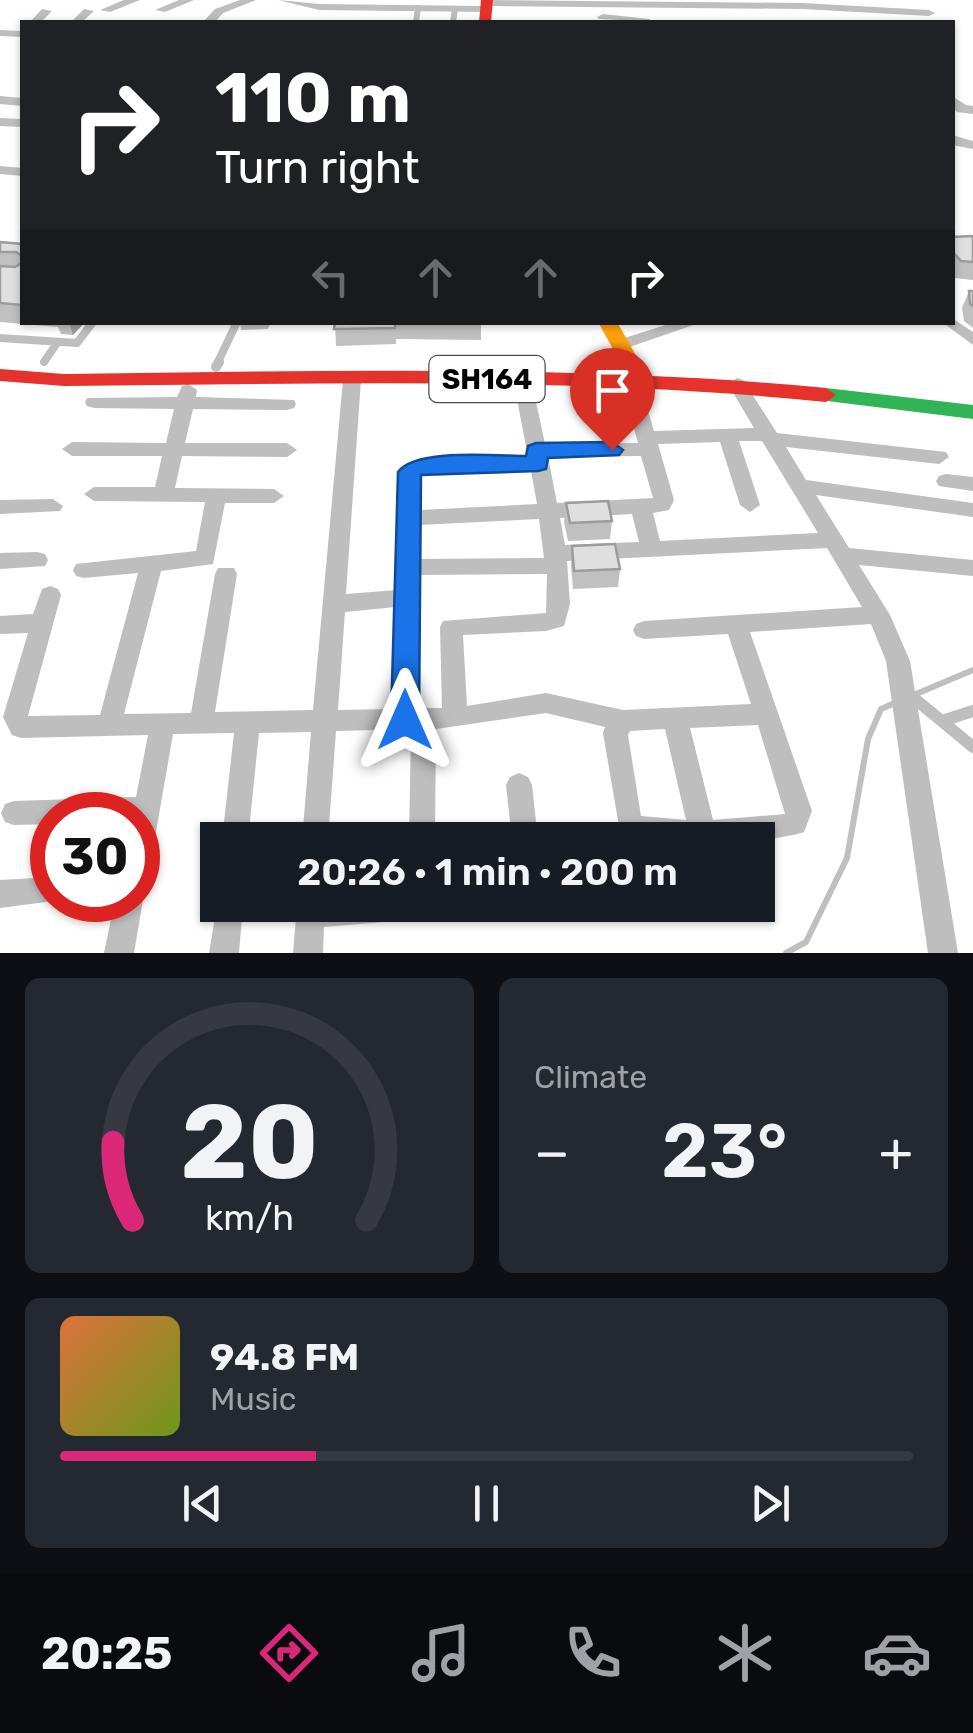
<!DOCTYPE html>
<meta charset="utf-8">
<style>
:root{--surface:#171b24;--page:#242831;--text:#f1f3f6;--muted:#9ea1a6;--line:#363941;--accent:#db2777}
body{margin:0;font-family:Rubik,sans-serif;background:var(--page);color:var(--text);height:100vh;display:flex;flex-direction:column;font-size:38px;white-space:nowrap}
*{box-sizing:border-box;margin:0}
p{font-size:32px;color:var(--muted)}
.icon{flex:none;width:55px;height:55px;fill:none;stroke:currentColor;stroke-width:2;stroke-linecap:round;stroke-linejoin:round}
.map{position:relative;height:953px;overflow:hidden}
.details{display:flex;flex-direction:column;gap:25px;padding:25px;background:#0d0f14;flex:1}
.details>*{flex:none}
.banner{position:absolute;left:20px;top:20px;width:935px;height:305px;border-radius:0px;box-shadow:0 2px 8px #0004;background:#202124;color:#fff;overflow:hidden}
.speed{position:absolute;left:30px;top:792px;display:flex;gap:20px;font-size:50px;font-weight:700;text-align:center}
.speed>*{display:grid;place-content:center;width:130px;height:130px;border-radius:50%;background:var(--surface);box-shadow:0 2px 8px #0004;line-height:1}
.speed .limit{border:15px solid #d22;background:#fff;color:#111}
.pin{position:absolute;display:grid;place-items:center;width:85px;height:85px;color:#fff;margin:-102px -42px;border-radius:50% 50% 50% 0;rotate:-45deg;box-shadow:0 0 10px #0007}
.pin .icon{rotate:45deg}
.me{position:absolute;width:110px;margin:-55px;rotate:0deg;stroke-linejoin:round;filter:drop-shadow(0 0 8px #0008)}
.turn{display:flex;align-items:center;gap:35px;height:210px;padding:0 30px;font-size:45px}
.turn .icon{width:130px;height:130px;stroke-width:2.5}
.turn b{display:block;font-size:70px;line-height:85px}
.lanes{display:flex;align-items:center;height:95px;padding:0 30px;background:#0003;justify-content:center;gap:50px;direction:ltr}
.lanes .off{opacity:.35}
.big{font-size:75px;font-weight:600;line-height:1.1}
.details .card{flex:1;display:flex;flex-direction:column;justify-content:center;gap:15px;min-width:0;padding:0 35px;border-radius:15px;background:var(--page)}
.details .dial{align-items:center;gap:0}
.dial svg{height:260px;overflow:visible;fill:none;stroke:var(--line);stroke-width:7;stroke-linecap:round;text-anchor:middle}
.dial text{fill:var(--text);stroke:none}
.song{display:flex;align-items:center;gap:30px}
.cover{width:120px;height:120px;border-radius:15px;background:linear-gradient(135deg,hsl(20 70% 55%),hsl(80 70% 35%))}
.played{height:10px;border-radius:5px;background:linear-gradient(90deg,var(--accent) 30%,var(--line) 30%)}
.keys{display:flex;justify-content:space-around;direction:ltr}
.heat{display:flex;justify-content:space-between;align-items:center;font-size:55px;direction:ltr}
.details .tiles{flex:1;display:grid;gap:25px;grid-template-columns:1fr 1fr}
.card:last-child{grid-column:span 2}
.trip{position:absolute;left:200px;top:822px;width:575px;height:100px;border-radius:0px;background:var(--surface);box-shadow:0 2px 8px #0004;font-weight:600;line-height:100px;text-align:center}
.tab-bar{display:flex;height:160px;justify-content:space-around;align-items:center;background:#090b0e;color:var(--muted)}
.tab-bar .icon{width:70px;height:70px}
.tab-bar .on{color:var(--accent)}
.tab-bar b{font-size:45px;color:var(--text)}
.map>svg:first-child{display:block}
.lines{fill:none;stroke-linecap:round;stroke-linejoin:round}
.stream{stroke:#bfbfbf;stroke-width:6}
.lane-far3{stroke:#bebebe;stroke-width:6}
.lane-far2{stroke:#bebebe;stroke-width:8}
.lane-far1{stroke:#bebebe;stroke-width:10}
.lane{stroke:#bebebe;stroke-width:12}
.street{fill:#bebebe;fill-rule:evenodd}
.fast{fill:#30b455;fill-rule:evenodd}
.slow{fill:#ff9f0a;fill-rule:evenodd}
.jam{fill:#e5322d;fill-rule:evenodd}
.wall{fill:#c0c0c0}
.shaded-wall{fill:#9c9c9c}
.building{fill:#dfdfdf;stroke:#9c9c9c;stroke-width:2.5}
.route{fill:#1a73e8;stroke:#114b97;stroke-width:2.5}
.labels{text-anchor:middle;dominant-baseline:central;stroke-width:8;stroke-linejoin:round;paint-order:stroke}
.shield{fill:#fff;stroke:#4c4c4c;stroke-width:2.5}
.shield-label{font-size:28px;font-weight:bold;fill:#000}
</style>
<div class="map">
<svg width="973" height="953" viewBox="0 0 973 953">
<rect width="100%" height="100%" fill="#fff"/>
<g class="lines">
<path class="stream" d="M916,694l57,-24
M786,953l20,-11 41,-84 21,-119 13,-30 16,-7"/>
<path class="lane-far3" d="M416,22l2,-14
M453,22l2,-13"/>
<path class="lane-far2" d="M0,338l77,5 16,-21
M44,362l13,-19
M217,364l20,-42"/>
<path class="lane-far1" d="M216,367l3,-5"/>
<path class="lane" d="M909,694l64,53
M942,721l31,-10"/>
<path class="street" d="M124,0h16l-30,12 -10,-2z
M179,0h15l-29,12 -10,-2z
M240,0h16l-33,13 -8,9h-12l12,-13z
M278,0l41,4 165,2 -3,-3 5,-3 316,3 127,7 6,3 -6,3 -127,-7 -313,-3 3,3 -6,3 -167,-2z
M42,9l10,2 -11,11h-11z
M84,9l10,2 -12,11h-11z
M603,14l46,5 6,3 -56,-3 -2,-2z
M0,30l22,1v6l-22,-1z
M0,96l22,2v8l-22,-2z
M952,96l14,9 7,1v8l-16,-2 -5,-5z
M0,118l22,1v8l-22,-1z
M952,135l21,6v8l-21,-4z
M0,166l22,2v8l-22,-2z
M952,318l21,14v13l-31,-23h10z
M675,322h27l-81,28 -9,-5 3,-4z
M522,372l9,6 14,66 93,-1 -18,-65 9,-6 9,6 16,53 100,-3 -26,-44 9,-6 6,2 34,53 169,19 3,5 -10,7 -153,-17 20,33 167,23v14l-157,-22 33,53 124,12v16l-114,-11 31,50 20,46 48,292h-30l-42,-292 -15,-37 -121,8 62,179 -8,21c-33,12 -151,15 -184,0l-17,-99 2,-6 -59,-14 -110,16 -1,111h-26l2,-111 -75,2 -8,109h-26l9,-108 -52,1 -11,107h-26l12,-107 -61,1 -21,121 -4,9 -10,4v-53h-86v9l-38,1 -9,-3 -4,-9 4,-9 9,-3 122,-4 12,-62 -127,3 -9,-3 -9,-18 25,-84 -28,1v-18l33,-2 9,-25 8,-3 8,3 3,6 -33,121 72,-1 38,-142 -54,5 -8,-2 -3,-6 3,-6 120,-13 9,-49 -111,-1 -10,-7 10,-7h61l7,-31h-90l-10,-7 10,-7 94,1 8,-34 -80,-1 -7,-2 -2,-4 2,-4 90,-1 5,-11 6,-2 9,6 -1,7 98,3 2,4 -2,4 -7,2 -94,-1 -8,34h102l10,7 -10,7 -105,-1 -7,32 99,1 10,7 -10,7h-49l-12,61 -52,7 -37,143 67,-1 24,-139 3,-6h16l3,6 -22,138 98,-2 30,-330 9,-6 9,6 -15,214 51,-4 1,-72 5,-51 18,-9 107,-1 -15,-79zM739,441h23l56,92 -158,8 -7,-28 16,-3 5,-10 -16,-56 62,-2 20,63 10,7 10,-7zM641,456l12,42 -96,5 -9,-46zM531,471l6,33 -117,6v-35l5,-3zM632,514l7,28 -74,3 -5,-27zM539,519l5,39 -125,1v-34zM827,548l35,59 -218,14 -8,3 -3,6 3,6 8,3 84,-5 23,70 -128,6 -77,-17 -79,13 -4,-71 83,-4 18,-5 6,-22 -3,-43zM547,574l-1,39 -103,8 -3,6 2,81h-25l2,-133zM396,607l-3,102 -55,1 7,-98zM758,725l27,89 -72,6 -23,-92zM665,729l21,91 -45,-4 -13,-81 2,-4z
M946,474l27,3v14l-34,-5 -3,-5 3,-5z
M53,499l10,7 -3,5 -60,3v-14z
M37,552l8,2 3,6 -3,6 -45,3v-16z
M519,773l9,4 4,8 6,55h-26l-6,-55 4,-8z
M52,877v23h9l-61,8v-28z
M138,890l5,10 -9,53h-30l11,-53h23z
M218,899v6h25l-4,48h-30z
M297,905h137l-4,10 -10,4 -96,8 -1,26h-30z"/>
<path class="fast" d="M826,388l147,17v14l-154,-19 -3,-5 3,-5z"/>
<path class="slow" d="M598,322h19l32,56 -3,5h-14z"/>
<path class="jam" d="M481,0h12l-2,22h-12z
M0,369l64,5c255,-3 508,-10 762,14l10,7 -10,7c-254,-26 -507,-18 -762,-16l-64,-5z"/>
</g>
<path class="wall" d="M973,236v44l-18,-2 -3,-2v-39z
M0,242l22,2v78h63l-12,13 -12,-1 -3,-7 -58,-5z
M969,291h4v37l-9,-7 -2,-13z
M240,322h31l-3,7 -27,1z
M335,322h146v18l-85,-1v5l-60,2z
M566,503l46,18 -2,18 -42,2 -4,-19z
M572,546l48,23 -2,18 -45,2 -2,-24z"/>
<path class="shaded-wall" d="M69,322h16l-12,13z"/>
<path class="building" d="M973,236v26l-12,-1 -9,-10v-14z
M0,242l22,2v61l-22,-2v-37l15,1 7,-4v-7l-6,-4h-16z
M969,291h4v15l-3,-2z
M335,322h60v6l-61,1z
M608,501l4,20 -42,2 -4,-20z
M615,544l5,25 -46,2 -2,-25z"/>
<path class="route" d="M612,442l11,8 -4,5 -71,3 -2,11 -8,2 -117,4 -2,245 -4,8 -10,4 -10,-4 -4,-8 7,-248c18,-24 98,-16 128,-16l2,-10 8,-3z"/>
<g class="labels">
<rect class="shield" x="429.5" y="356" width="115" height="46" rx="8"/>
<g class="shield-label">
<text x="487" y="379">SH164</text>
</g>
</g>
</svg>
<div class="speed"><div class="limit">30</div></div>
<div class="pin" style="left:612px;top:450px;background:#d93025"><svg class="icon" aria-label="arrive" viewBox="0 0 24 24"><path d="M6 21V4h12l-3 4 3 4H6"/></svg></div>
<svg class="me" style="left:405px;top:720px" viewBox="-20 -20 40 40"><path d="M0-17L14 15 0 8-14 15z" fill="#1a73e8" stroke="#fff" stroke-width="4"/></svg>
<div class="trip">20:26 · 1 min · 200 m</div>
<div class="banner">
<div class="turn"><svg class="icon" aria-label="right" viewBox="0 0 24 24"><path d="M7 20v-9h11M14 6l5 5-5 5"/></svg><div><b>110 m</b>Turn right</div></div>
<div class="lanes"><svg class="icon off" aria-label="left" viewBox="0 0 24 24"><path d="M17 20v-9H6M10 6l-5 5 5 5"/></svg><svg class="icon off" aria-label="ahead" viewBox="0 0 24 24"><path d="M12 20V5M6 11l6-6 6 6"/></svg><svg class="icon off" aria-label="ahead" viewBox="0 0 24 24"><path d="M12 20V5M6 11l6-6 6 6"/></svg><svg class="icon" aria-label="right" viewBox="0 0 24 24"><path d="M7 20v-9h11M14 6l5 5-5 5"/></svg></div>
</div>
</div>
<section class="details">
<div class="tiles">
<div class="card dial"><svg viewBox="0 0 100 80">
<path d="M14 69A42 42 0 1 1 86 69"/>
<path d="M14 69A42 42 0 0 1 8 45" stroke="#db2777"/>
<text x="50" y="56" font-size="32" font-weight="700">20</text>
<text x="50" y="72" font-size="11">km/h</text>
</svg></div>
<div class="card"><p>Climate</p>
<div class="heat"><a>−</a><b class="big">23°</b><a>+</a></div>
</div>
<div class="card">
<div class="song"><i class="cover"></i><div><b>94.8 FM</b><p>Music</p></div></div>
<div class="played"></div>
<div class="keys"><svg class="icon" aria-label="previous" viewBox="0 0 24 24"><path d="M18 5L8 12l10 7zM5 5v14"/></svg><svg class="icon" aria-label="pause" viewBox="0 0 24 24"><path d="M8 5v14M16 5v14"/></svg><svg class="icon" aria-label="next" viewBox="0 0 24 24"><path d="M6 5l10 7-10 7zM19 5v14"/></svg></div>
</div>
</div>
</section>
<nav class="tab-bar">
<b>20:25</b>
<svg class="icon on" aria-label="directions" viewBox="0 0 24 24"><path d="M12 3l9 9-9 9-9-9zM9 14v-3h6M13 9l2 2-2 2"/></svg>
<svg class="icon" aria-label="music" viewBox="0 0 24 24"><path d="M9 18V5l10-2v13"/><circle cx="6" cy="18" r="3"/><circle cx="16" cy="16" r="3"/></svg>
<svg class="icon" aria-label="phone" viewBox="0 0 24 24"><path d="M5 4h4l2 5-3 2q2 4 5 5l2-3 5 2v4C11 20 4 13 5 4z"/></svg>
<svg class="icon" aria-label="climate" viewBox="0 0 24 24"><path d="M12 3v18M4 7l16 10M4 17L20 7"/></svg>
<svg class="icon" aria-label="car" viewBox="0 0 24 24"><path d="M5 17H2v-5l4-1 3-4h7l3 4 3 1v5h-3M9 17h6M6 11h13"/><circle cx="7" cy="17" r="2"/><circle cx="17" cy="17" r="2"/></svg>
</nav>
